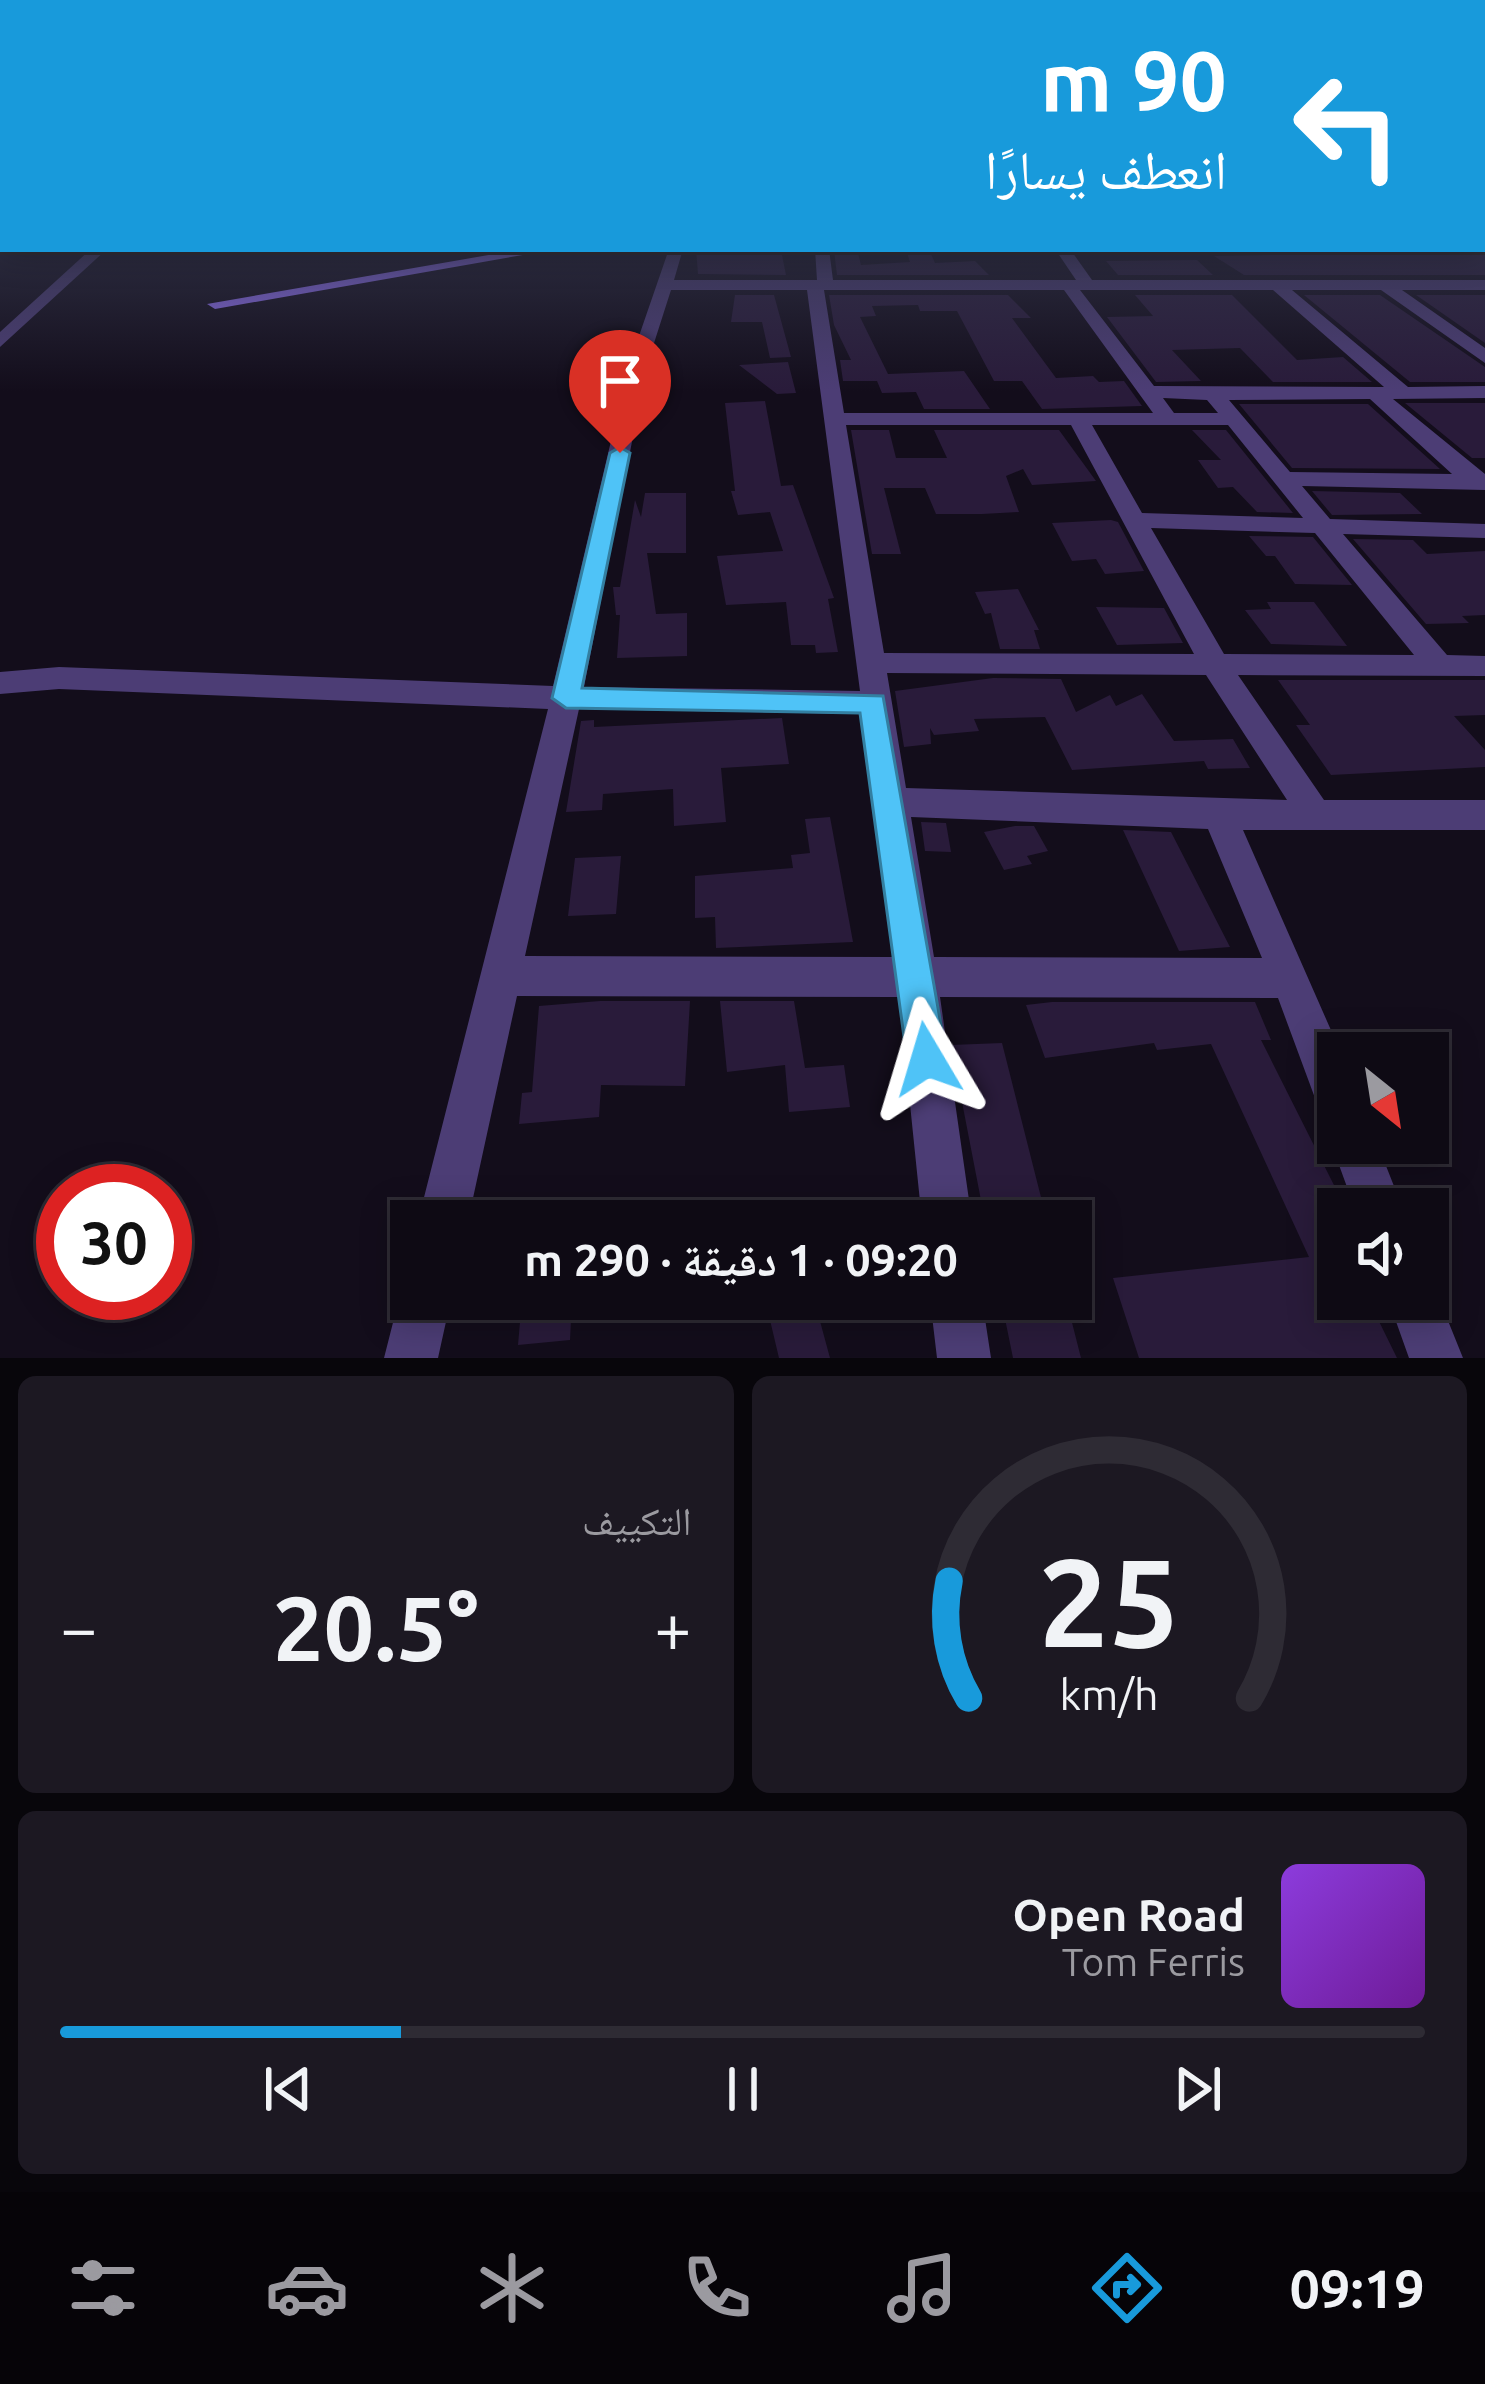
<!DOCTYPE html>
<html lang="ar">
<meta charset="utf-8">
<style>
:root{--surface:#0e0a14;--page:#1c1822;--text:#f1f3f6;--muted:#9b9aa0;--line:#2e2b34;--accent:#189adb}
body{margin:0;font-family:Ubuntu,"Noto Naskh Arabic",sans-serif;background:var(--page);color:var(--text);direction:rtl;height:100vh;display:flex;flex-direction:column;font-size:45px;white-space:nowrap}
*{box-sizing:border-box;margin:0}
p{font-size:39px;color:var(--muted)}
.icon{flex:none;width:66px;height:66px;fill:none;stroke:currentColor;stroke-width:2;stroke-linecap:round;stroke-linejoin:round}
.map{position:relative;height:1358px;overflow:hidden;direction:ltr}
.panel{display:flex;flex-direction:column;gap:18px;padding:18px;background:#08060b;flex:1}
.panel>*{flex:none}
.guide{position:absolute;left:0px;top:0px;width:1485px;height:252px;box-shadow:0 6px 30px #0003,0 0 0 3px var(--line);direction:rtl;background:#189adb;color:#fff;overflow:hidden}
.needle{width:78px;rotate:150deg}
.controls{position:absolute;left:1317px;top:1032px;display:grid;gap:24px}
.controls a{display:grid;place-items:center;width:132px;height:132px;border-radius:0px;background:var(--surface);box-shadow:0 6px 30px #0003,0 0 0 3px var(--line);font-size:60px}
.speed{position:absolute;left:36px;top:1164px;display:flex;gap:24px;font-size:60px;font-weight:700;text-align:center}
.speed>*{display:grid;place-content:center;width:156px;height:156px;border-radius:50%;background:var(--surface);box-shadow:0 6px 30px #0003,0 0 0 3px var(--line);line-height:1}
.speed .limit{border:18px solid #d22;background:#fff;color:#111}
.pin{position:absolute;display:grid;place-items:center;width:102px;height:102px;color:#fff;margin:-123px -51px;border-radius:50% 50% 50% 0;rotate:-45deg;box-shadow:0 0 12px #0007}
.pin .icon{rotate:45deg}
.me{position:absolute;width:132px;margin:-66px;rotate:353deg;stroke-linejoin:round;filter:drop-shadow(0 0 9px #0008)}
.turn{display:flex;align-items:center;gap:42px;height:252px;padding:0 60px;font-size:54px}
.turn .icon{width:156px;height:156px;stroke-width:2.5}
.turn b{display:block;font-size:84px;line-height:102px}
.big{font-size:90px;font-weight:700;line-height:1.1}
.panel .tile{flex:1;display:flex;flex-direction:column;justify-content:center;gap:18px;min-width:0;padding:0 42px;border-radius:18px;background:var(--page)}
.panel .dial{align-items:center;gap:0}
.dial svg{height:312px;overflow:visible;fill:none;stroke:var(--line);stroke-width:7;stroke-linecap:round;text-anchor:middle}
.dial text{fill:var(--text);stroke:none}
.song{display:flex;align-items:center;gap:36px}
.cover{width:144px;height:144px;border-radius:18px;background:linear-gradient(135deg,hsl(270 70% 55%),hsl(280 70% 35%))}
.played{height:12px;border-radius:6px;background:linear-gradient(90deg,var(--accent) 25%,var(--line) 25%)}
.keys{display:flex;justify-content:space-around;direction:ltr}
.heat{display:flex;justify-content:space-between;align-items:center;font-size:66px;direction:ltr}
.panel .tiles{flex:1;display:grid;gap:18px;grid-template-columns:1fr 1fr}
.tile:last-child{grid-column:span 2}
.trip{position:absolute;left:390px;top:1200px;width:702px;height:120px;border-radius:0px;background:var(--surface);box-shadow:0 6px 30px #0003,0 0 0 3px var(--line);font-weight:700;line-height:120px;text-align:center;direction:rtl}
.tab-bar{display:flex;height:192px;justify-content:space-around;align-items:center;background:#060408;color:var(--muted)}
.tab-bar .icon{width:84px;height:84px}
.tab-bar .selected{color:var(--accent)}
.tab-bar b{font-size:54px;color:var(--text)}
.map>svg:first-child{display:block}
.building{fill:#291b3a}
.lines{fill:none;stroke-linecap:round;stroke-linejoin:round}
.street{fill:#4c3d75;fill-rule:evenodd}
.secondary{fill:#8f6eef;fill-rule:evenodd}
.route{fill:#4fc3f7;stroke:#337fa1;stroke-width:3}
</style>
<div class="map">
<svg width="1485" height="1358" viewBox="0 0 1485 1358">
<rect width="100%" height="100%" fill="#130d1b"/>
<path class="building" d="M696,249l85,1 5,25 -88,-1z
M834,250l24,3 3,12 49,-3 -4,-12h23l6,13 40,-2 14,14h-152z
M1485,251v24h-241l-30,-19z
M1197,260l16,15h-95l-12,-14z
M735,295h39l17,62 -21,1 -8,-36h-31z
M829,295h179l23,23h-19l44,60 37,-2 6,6 25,-1 18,25 -100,3 -20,-28h-28l-37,-70h-37l-2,-6 -46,1 4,10 -16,1 28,57 76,-3 26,38h-66l-8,-17 -34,1 -5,-12h-34l-3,-21h11l-17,-35z
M1135,295h97l65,65 46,-3 29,25h-99l-33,-34 -68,2 29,31 -45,1 -49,-65 46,-1z
M1304,295h76l105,72v15h-75z
M1416,295h69v48z
M788,362l8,31 -19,1 -38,-29z
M765,401l16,85 12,-1 41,113 -6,1 10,53 -22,1 -1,-8h-24l-5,-43 -60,3 -9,-49 66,-5 -13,-39 -32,3 -7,-24h4l-10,-88z
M1405,403h80v55h-13z
M1239,404h129l72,65 -148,-1z
M851,430h38l7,28h51l-13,-28h125l37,51 -64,4 -9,-16 -17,7 13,36 -37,2h-46l-11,-26h-41l17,66h-29z
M1192,430h34l67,83 -36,-1 -24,-25 -15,1 -20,-28h23z
M1312,491l88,2 22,21 -90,1z
M645,493h41v60h-39l9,61 31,-1v43l-70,2 3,-43h-4l-3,-28h7l15,-87 6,17z
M1111,520l7,2 26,49 -39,3 -9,-15 -24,2 -20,-38z
M1249,536l64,1 39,48 -57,-1 -20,-28h-9z
M1353,539l60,1 14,14 58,-3v64l-23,1 7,7 -43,1z
M1018,589l21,41h-5l6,19h-40l-9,-36 -6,1 -10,-22z
M1267,602h47l33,44 -76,-2 -26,-34 26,-1z
M1096,607l68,1 19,35 -66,2z
M993,678l68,1 15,33 34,-17 6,11 26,-12 32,47 59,-2 17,29 -42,1 -4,-8 -132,9 -27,-53 -71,2 5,12 -45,4 -4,-7 1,16 -27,3 -9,-56z
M1278,680h207v35l-31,1 31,34v17l-154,8 -35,-50h14z
M782,718l7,46 -68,4 5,54 -52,4 -1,-37 -70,5 -1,16 -36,2 15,-91 13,-1v7z
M830,817l23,125 -137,6 -1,-31 -20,1v-42l98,-8 -2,-13 19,-2 -5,-34z
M921,822l25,1 5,29 -26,-1z
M1015,826h19l14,25 -21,5 5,8 -28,6 -20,-38z
M1123,830l48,2 59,115 -51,4z
M621,856l-5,58 -48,2 7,-58z
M600,1001h90l-5,85 -84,-1 -2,32 -80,7 3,-31 10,-1 7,-86z
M720,1001h74l11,67 39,-3 6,42 -61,5 -4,-47 -58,7z
M1052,1002h203l16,38h-10l85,169h-8v90h30l29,59h-258l-26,-80 196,-21 -98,-213 -54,6 -3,-7 -109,15 -19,-53z
M1002,1043l45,178h-62l-34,-176z
M522,1299h50l-2,41 -52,5z
M765,1299h49l16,59h-51z
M1001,1299h65l15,59h-68z"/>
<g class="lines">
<path class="street" d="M91,249h16l-107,98v-15z
M669,249h14l-9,31h143l-2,-31h14l4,31h243l-21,-31h15l22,31h393v10h-83l83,58v15l-104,-73h-89l116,97 77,-1v12l-92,1 92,75v16l-183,-4 28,33 155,5v14l-142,-4 104,121 38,1v20l-247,-1 86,125h161v30h-242l98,223 -3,70 -16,-6 -44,-119 -338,-1 32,224h-50l-23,-224 -382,-1 -49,225h-50l130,-512 -489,-20 -59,5v-22l59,-5 494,19 76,-321zM671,290h136l53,401 -276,-4 63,-322zM824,290h240l89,123h-309zM1080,290h193l111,97 -230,-1zM1163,398l44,2 11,13h-44zM1370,399l82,75 -162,-2 -61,-72zM846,425h225l123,229 -310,-1zM1092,425h136l75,93 -161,-5zM1151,528l164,5 99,122 -190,-1zM887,673l319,2 81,125 -381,-12zM579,709l284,5 31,243 -369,-1zM911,817l297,12 54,129 -328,-1z
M1338,1126v17h39l26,66h-48l-24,-66z
M411,1279v20h40l-13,59h-54l15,-59z
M1428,1279l4,2 31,77h-54l-21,-59h40z
M930,1299h52l9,59h-54z"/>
<path class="secondary" d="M523,249h34l-342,60 -8,-5z"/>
</g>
<linearGradient id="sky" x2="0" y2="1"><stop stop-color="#0a070f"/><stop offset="0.51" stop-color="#33354a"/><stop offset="1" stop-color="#33354a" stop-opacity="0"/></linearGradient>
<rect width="1485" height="391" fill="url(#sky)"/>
<path class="route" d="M620,447l10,6 -48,235 301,8 64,363 -6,14 -14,5 -14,-5 -6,-14 -47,-346 -294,-5 -14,-10 58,-245z"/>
</svg>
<div class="controls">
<a><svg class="needle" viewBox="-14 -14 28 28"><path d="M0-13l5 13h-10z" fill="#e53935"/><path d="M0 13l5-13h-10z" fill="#9b9aa0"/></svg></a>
<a><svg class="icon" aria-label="sound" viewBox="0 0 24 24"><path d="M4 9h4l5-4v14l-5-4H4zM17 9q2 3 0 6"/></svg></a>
</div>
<div class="speed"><div class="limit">30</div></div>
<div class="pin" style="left:620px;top:453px;background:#d93025"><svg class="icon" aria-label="arrive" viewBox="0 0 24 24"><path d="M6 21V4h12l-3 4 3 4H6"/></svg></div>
<svg class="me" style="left:927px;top:1059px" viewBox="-20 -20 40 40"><path d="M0-17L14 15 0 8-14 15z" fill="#4fc3f7" stroke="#fff" stroke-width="4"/></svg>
<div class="trip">09:20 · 1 دقيقة · 290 m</div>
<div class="guide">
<div class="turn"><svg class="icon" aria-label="left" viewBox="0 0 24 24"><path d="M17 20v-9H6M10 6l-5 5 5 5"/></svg><div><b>90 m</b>انعطف يسارًا</div></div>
</div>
</div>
<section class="panel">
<div class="tiles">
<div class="tile dial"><svg viewBox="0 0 100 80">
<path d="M14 69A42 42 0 1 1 86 69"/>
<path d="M14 69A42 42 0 0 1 9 39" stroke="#189adb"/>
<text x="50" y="56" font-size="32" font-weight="700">25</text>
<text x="50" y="72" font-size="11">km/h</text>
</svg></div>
<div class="tile"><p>التكييف</p>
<div class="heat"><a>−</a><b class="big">20.5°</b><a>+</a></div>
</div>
<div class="tile">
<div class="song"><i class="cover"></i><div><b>Open Road</b><p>Tom Ferris</p></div></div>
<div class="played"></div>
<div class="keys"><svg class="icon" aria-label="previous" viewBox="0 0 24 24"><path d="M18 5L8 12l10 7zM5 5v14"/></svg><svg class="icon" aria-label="pause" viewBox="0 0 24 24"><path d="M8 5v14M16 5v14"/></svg><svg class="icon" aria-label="next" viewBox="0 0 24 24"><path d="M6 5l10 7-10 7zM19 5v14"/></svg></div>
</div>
</div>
</section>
<nav class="tab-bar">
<b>09:19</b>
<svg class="icon selected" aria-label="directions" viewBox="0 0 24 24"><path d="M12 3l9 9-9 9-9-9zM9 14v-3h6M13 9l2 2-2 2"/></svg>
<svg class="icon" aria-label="music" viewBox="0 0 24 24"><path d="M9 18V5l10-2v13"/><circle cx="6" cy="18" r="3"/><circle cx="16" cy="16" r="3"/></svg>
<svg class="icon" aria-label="phone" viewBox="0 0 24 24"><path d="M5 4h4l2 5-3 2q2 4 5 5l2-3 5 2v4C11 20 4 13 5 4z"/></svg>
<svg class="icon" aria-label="climate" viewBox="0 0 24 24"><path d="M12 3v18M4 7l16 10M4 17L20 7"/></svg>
<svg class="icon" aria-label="car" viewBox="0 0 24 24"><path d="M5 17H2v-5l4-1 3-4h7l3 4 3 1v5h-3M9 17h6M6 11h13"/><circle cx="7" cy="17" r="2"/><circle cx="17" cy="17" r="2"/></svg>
<svg class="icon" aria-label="filters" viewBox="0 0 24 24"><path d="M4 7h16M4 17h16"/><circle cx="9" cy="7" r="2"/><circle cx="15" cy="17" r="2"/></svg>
</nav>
